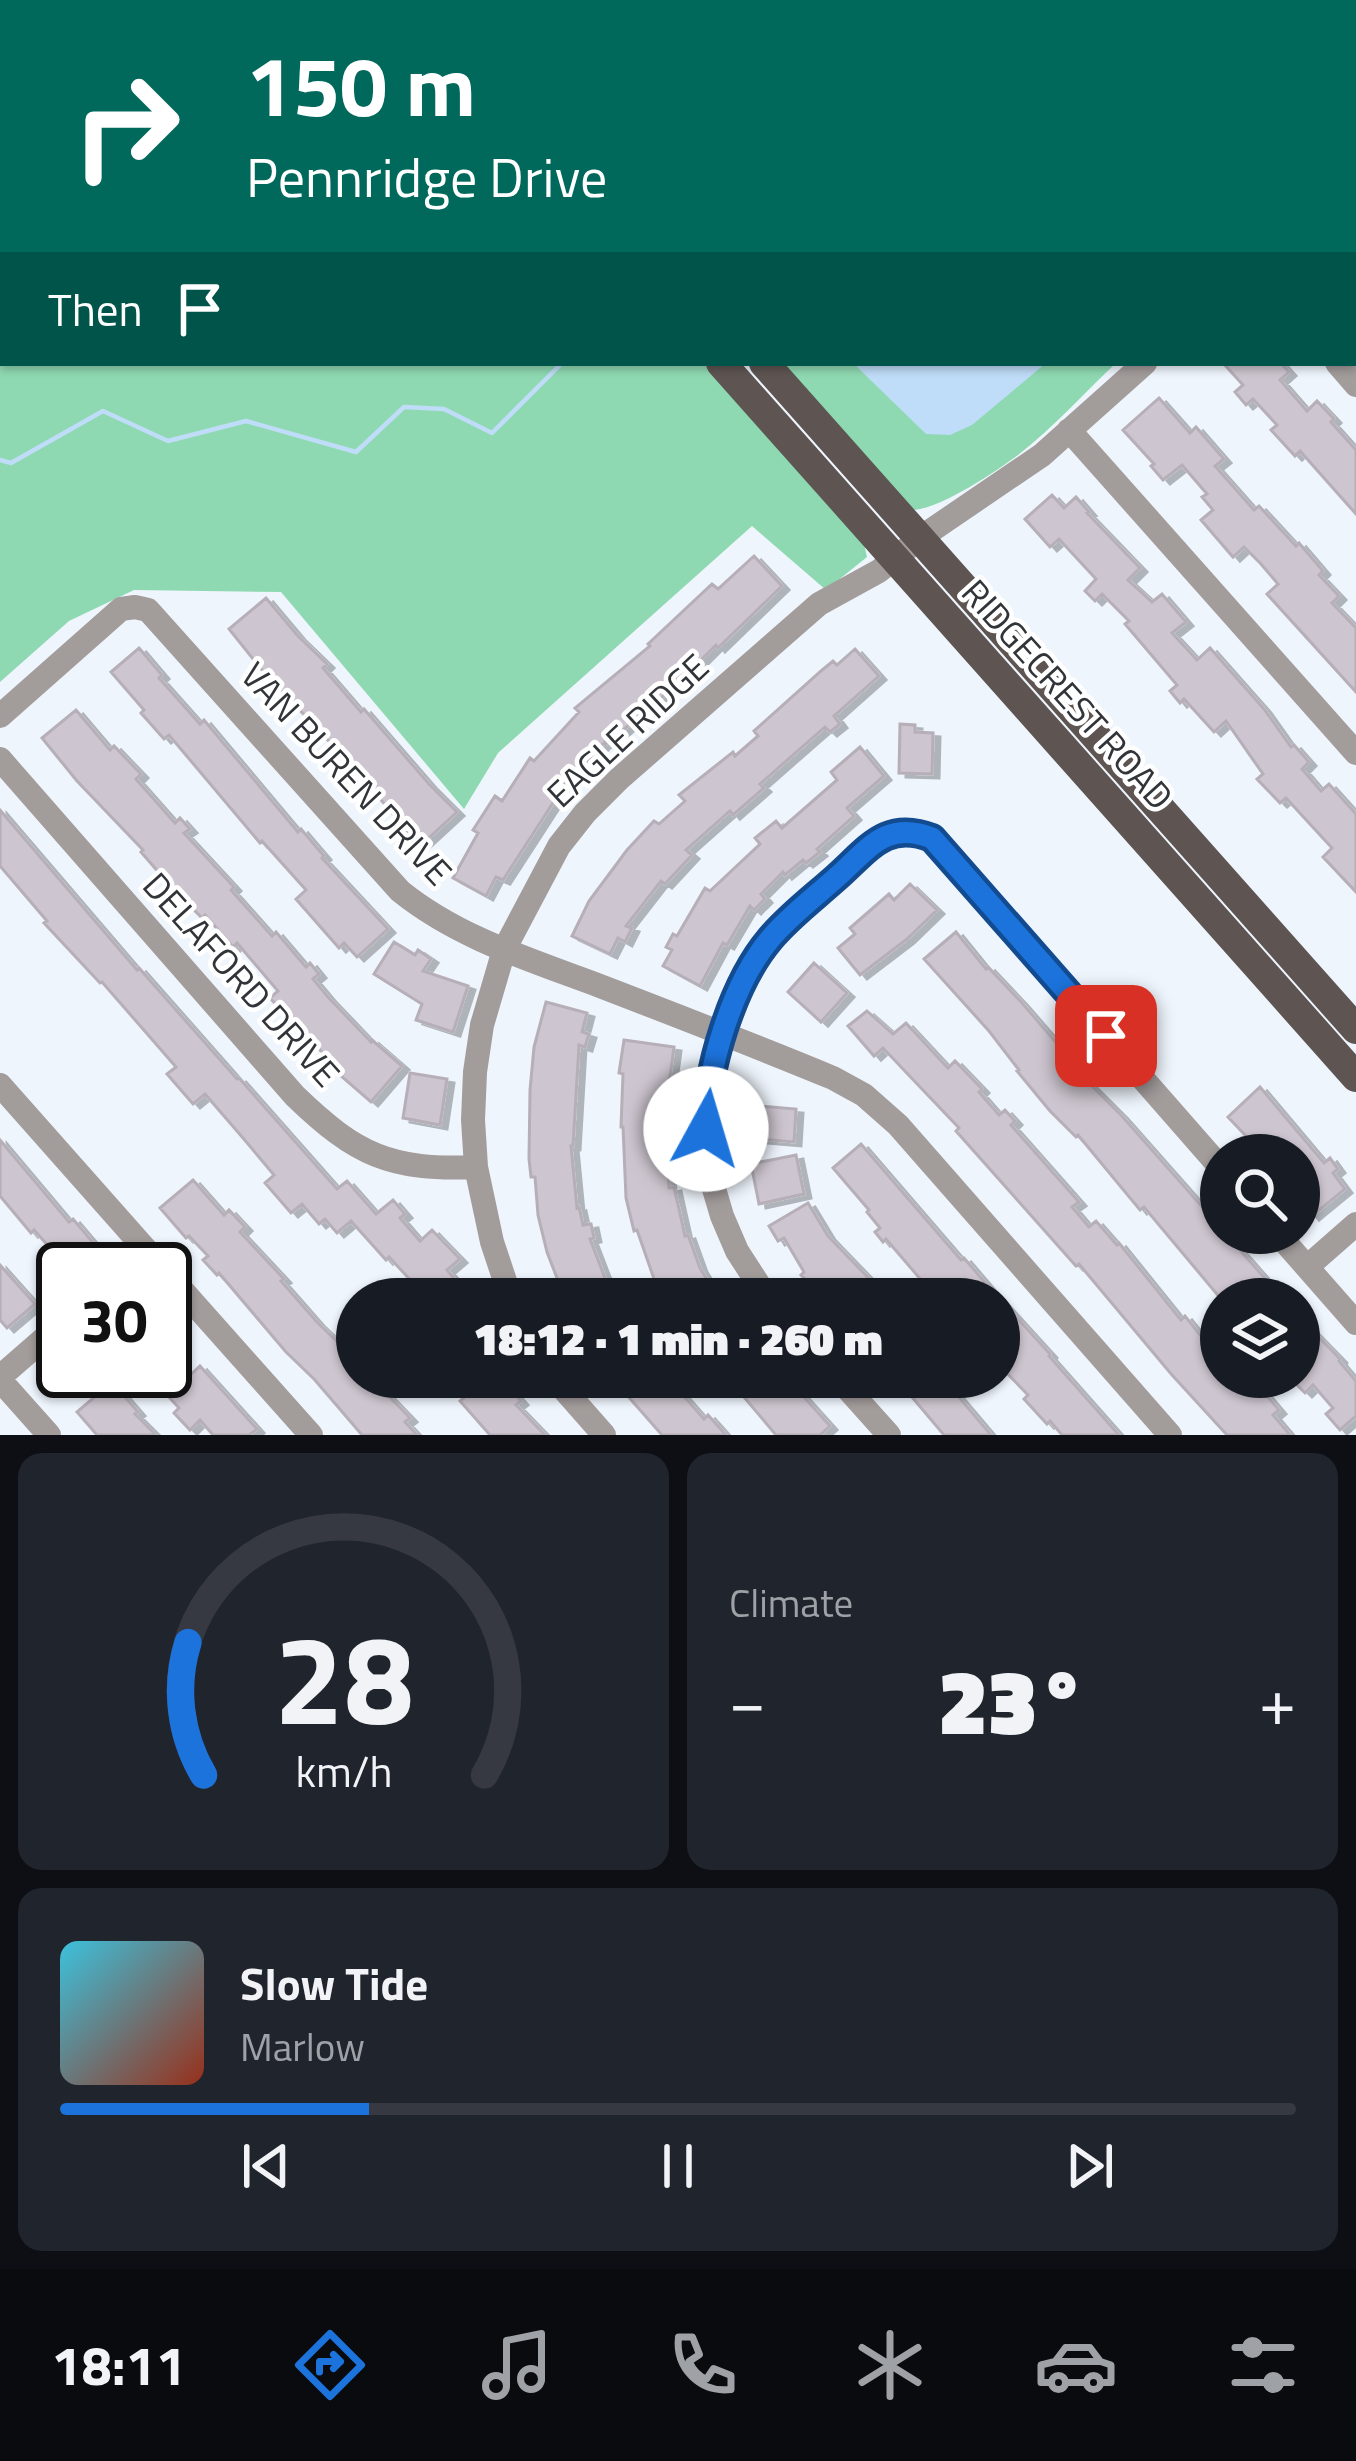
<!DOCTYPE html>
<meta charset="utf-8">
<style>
:root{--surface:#171b24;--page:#20242c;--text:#f1f3f6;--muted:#9ea1a6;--line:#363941;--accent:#1c73dc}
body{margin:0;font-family:"Titillium Web",sans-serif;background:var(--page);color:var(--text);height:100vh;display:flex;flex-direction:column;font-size:45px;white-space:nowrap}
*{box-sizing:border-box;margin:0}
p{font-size:39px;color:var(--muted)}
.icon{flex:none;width:66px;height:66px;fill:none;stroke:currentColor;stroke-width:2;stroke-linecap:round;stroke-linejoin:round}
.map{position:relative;height:1435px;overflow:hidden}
.sheet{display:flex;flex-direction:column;gap:18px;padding:18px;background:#0d0f14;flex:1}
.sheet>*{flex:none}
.guide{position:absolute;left:0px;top:0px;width:1356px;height:366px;box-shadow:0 3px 9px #0004;background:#00695c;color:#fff;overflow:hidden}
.buttons{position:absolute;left:1200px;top:1134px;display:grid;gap:24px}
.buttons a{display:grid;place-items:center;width:120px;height:120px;border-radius:50%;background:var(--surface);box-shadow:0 3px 9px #0004;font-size:60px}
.speed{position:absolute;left:36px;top:1242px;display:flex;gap:24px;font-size:60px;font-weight:700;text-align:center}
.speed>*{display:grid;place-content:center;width:156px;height:156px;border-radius:50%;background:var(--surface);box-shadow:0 3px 9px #0004;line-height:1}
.speed .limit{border:6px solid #111;border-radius:18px;background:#fff;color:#111}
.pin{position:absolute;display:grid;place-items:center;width:102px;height:102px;color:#fff;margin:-51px;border-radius:24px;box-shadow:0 6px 18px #0006}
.me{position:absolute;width:132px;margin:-66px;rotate:6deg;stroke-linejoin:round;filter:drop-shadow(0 0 9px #0008)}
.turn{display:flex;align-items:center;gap:42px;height:252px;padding:0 48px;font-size:54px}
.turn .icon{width:156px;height:156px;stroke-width:2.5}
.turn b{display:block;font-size:84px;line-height:102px}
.then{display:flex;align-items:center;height:114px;padding:0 48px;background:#0003;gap:24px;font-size:45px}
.big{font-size:90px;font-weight:800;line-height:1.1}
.sheet .card{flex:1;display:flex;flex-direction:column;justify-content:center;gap:18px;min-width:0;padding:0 42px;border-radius:24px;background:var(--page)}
.sheet .dial{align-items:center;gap:0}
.dial svg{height:312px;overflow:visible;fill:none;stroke:var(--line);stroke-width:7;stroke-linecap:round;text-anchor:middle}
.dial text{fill:var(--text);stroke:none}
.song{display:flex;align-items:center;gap:36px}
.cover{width:144px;height:144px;border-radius:18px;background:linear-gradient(135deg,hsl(190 70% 55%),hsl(10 70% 35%))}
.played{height:12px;border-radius:6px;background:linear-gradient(90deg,var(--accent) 25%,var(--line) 25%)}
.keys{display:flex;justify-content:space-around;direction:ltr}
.heat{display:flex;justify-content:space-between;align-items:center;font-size:66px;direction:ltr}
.sheet .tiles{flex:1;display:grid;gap:18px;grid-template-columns:1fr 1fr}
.card:last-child{grid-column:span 2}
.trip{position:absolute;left:336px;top:1278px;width:684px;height:120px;border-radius:60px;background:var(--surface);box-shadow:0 3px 9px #0004;font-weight:800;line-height:120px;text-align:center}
.menu{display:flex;height:192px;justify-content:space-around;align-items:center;background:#090b0e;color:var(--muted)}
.menu .icon{width:84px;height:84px}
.menu .active{color:var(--accent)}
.menu b{font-size:54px;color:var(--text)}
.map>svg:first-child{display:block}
.green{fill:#8fd9b2}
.water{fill:#bfdcf8}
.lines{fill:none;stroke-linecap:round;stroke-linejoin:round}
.stream{stroke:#bfdcf8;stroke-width:4.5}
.building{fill:#cdc5cf;stroke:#b6afb8;stroke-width:3;filter:url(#shadow)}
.minor{stroke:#a29c9b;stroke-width:24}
.major{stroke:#5e5552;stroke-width:30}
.route-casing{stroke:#124b8f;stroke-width:30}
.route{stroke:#1c73dc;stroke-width:21}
.labels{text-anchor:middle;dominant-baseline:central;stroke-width:9;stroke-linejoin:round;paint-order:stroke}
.street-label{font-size:36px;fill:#313438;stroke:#fff}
</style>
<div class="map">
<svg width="1356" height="1435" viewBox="0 0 1356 1435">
<defs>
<filter id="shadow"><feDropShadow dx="7" dy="4" stdDeviation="0" flood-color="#0004"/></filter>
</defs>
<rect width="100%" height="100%" fill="#eff5fd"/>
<path class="green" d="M786,0h570v139l-3,3v-139h-570z
M3,301v62h705l154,172 5,22 -41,33 -74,-64 -254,227 -34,56 -183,-217 -147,-2 -65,31 -69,61v-380z
M774,363h342c-32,30 -63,65 -98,92 -23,17 -83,58 -110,55z"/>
<path class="water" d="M1098,0h258v96l-3,3v-96h-257z
M853,363h193l-74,62 -22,10 -24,-1z"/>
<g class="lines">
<path class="stream" d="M0,460l11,3 92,-52 65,30 78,-20 110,31 48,-45 40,2 48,24 70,-70"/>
</g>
<path class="building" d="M1223,363h58l8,9 -9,8 27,31 10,-10 17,18 -3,3 25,28v64l-56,-63 -5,5 -24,-26 6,-5 -24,-26 -7,6 -11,-13 8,-7z
M1159,398l31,35 6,-6 28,32 -9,7 39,44 5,-4 37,40 3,-3 24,28 -4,4 20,21 -7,7 24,25v64l-89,-98 11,-10 -17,-20 -17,-17 -11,10 -32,-37 12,-10 -11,-13 5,-3 -25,-29 -19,15 -12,-14 3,-2 -31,-34z
M1052,495l12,13 12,-11 13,15 -2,1 53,55 -12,12 24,22 10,-8 24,28 -14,11 25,27 13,-12 54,61 27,38 3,-2 15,17 -7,7 19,22 8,-7 27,30v78l-33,-35 9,-9 -46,-50 -6,5 -23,-24 6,-5 -37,-53 -12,11 -30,-33 -4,4 -10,-12 7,-6 -52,-61 4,-3 -27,-27 -7,7 -10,-10 11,-12 -37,-40 -9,8 -25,-28z
M754,556l28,30 -64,62 -2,-3 -41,41 -68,58 -2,-2 -41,44 -61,94 -7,-3 -10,19 -33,-18 25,-45 -5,-3 22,-34 7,5 28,-43 4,3 45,-49 -4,-4 75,-62 -2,-2 64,-60 6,5z
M266,598l32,38 29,28 -4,4 38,44 3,-3 65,75 28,28 -37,34 -65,-77 -93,-99 -33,-41z
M139,648l23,27 -3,3 41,46 4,-4 94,112 3,-3 23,27 -2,2 66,71 -31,28 -13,-14 -5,5 -43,-49 10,-9 -44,-49 -2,2 -91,-108 -5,4 -23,-26 3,-3 -33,-38z
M855,649l24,27 -45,40 6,8 -10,8 -5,-5 -65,57 4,4 -31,27 -3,-4 -44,39 6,5 -27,29 -4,-3 -35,45 6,2 -7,14 -7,-4 -8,16 -38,-18 17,-35 38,-51 27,-29 5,3 26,-23 -6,-6 54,-43 2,4 23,-20 -4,-5 67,-60 12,-10 4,4z
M76,710l34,40 4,-4 27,28 -5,5 39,44 5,-5 10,11 -6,4 50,54 -3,3 41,46 4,-4 30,35 4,-4 9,11 -6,5 15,18 43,45 1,-2 30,26 -31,36 -30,-26 2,-2 -73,-76 8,-7 -41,-48 -4,4 -28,-32 -3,3 -35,-36 -26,-30 2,-2 -66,-69 -35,-43z
M900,724l15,1v7l18,1 -1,41 -33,-1z
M860,747l24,29 -37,32 7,8 -37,33 3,3 -14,11 -3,-3 -18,15 -2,-3 -22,22 4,5 -11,11 -4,-4 -23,39 -4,-2 -23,43 -37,-20 9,-16 -6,-3 7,-13 4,2 28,-48 5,3 50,-47 -5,-6 21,-17 6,7 55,-48 -6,-8z
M0,810l137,160 2,-2 98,111 2,-1 98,111 10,-8 29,33 17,-14 12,14 -5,4 20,23 12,-11 28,29 -13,11 24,29h-43l-39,-42 -3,3 -35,-39 -14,12 -12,-14 -6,5 -17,-20 -11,9 -26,-30 9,-8 -31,-37 -38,-44 -12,10 -26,-30 9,-7 -74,-85 -2,1 -56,-60 3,-2 -47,-55z
M910,884l27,26 -30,29 -47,36 -22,-27 17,-14 -5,-6 39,-34 5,6z
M956,932l30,37 2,-2 34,36 57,66 -2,2 44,44 100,113v5h4l58,66h-62l-77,-92 -4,3 -62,-75 -2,2 -26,-26 -33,-40 2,-1 -30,-39 -65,-72z
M394,942l21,13 3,-5 13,9 -8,12 45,15 -15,46 -37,-12 6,-16 -48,-30z
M814,963l33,30 -26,29 -33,-30z
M546,1002l41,11 -5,19 7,2 -4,13 -6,-2 -6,101h-2l6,62 2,-1 4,18 8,-1 3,14 -4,1 23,60h-48l-18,-47 -9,-37 -3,-38h-4l-2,-18 1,-69 4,-43z
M867,1011l26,23 13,-11 42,45 7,-7 27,28 -3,3 20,23 6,-5 10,11 -4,4 68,77 -7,5 17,20 7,-6 21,24 2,-2 62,77 4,-4 36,45v16h11l16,17 10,-9 21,25 -6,5 17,20h-63l-55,-60 -93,-111 -3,2 -120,-135 3,-3 -76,-80 -9,8 -26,-30z
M624,1040l50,7 -6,44 -2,48 3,49 5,-1 11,49 3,-1 12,33 19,31h-58l-24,-69 -3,1 -8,-33 -3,-71h-2l2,-53 -4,-1z
M410,1073l37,6 -7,46 -37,-7z
M1260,1087l64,76 6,-5 8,11 -5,4 12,16 -33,27 -13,-17v-44h-35l-36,-38z
M749,1105l47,4 -2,33 -47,-4z
M0,1140l69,82 4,-3 23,27 -27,23 -35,-39 -3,3 -31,-37z
M861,1144l100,116 3,-2 35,41h-84l13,-11 -42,-49 -3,3 -8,-10 5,-4 -13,-16 2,-2 -36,-42z
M796,1155l8,39 -45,10 -8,-40z
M193,1180l31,35 5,-5 16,17 -5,5 44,47 -3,2 36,41 40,39v16h10l13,15 2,-3 28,29 -5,4 12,13h-55l-48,-56 -28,-27 -67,-79 -2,2 -14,-15 5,-4 -19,-20 -3,2 -26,-30z
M808,1203l20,33 54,56 -9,7h-49l-23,-24 3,-3 -20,-34 -6,3 -9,-15z
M0,1265l35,39 -28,24 -7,-8z
M999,1298l51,56 -1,2 70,79h-57l-12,-14 -3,3 -23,-25 4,-4 -29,-30z
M1299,1317l41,42 -1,2 17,20v35l-16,14 -14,-16 7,-6 -20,-23 -8,8 -16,-16h10z
M200,1366l57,63 -8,6h-36l-13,-15 -10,10 -16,-17 5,-5 -11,-12z
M458,1377h42l21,24 -5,4 29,30h-55l-30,-34 11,-9z
M611,1377h56l37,42 4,-4 18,20h-64z
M727,1377h59l44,49 -10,9h-44z
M895,1377h71l-14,12 39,46h-47z
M112,1382l26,30 -3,2 21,21h-59l-20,-23z"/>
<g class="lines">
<path class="minor" d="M213,0l3,3
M680,0l4,3
M131,3l4,-3
M766,3l3,-3
M0,120l3,-3
M1353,174l3,-3
M0,286h3
M1337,363l19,22
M1069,430l287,323
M0,716l121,-107 14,-2 13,3 252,281c58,47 131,69 200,95 78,30 156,60 233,92l31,17 34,30 272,310
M0,759l295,337c61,59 96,75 181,71
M0,1085l163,184
M1277,1233l79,90
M1307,1267l49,-43
M124,1269l22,-19
M165,1271l146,164
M511,1299l-19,-57 -16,-75 -3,-47 2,-48 7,-47 22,-75 55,-104 26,-33 34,-34 200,-175 60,-33 41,-33 122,-83 103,-92
M768,1299l-31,-48 -15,-35 -10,-34 -6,-69 8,-50 28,-76 12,-26 18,-24 107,-98c20,-10 33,-9 53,-1l289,330
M0,1377l63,-55
M553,1377l51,58
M837,1377l52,58
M0,1380l49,55"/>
<path class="major" d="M398,0l3,3
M443,0l3,3
M721,363l635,714
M764,363l592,666"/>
</g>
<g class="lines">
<defs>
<path id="route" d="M706,1129c0,-59 26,-145 64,-190 19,-23 46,-43 68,-63 31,-28 49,-56 94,-38l174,198"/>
</defs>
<use href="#route" class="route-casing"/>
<use href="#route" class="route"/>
</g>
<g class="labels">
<g class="street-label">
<text transform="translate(1068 694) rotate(48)">RIDGECREST ROAD</text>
<text transform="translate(627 730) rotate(-43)">EAGLE RIDGE</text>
<text transform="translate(347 773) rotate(47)">VAN BUREN DRIVE</text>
<text transform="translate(242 979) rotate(48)">DELAFORD DRIVE</text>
</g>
</g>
</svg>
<div class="buttons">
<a><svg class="icon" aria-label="search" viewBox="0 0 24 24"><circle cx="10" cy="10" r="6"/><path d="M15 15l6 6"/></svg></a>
<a><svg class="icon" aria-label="layers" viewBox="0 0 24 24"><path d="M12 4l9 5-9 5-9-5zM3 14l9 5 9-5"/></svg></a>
</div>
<div class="speed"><div class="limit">30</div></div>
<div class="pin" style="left:1106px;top:1036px;background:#d93025"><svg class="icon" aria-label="arrive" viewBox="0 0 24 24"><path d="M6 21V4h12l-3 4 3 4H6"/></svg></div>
<svg class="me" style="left:706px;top:1129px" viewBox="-20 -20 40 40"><circle r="19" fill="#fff"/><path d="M0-13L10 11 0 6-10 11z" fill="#1c73dc"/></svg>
<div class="trip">18:12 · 1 min · 260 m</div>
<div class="guide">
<div class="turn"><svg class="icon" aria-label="right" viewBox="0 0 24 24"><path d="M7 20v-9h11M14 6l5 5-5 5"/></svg><div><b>150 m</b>Pennridge Drive</div></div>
<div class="then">Then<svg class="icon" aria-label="arrive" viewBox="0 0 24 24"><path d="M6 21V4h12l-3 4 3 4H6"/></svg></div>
</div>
</div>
<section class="sheet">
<div class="tiles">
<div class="card dial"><svg viewBox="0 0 100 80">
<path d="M14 69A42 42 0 1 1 86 69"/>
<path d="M14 69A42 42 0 0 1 10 35" stroke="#1c73dc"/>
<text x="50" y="56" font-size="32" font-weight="700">28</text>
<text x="50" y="72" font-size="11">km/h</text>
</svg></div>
<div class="card"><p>Climate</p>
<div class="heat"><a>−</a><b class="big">23°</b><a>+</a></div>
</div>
<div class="card">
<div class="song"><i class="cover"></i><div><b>Slow Tide</b><p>Marlow</p></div></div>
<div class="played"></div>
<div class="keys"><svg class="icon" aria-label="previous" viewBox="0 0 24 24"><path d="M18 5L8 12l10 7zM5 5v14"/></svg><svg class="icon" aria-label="pause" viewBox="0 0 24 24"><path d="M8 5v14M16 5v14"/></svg><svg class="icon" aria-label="next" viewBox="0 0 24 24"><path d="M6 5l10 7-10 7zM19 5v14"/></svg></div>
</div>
</div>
</section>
<nav class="menu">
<b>18:11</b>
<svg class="icon active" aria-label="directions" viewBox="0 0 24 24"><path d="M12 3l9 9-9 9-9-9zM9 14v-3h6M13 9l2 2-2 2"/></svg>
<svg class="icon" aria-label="music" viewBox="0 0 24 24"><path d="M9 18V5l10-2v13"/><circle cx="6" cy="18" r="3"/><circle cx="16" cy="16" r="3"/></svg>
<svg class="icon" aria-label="phone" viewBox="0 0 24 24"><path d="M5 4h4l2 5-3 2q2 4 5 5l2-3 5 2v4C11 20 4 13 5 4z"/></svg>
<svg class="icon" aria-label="climate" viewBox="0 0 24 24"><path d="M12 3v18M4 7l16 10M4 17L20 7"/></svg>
<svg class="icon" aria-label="car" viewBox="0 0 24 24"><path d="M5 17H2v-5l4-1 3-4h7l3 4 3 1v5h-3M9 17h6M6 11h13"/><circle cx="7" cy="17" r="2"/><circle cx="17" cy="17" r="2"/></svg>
<svg class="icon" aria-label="filters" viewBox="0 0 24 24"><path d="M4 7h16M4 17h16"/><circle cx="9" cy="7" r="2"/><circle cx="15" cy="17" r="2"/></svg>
</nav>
